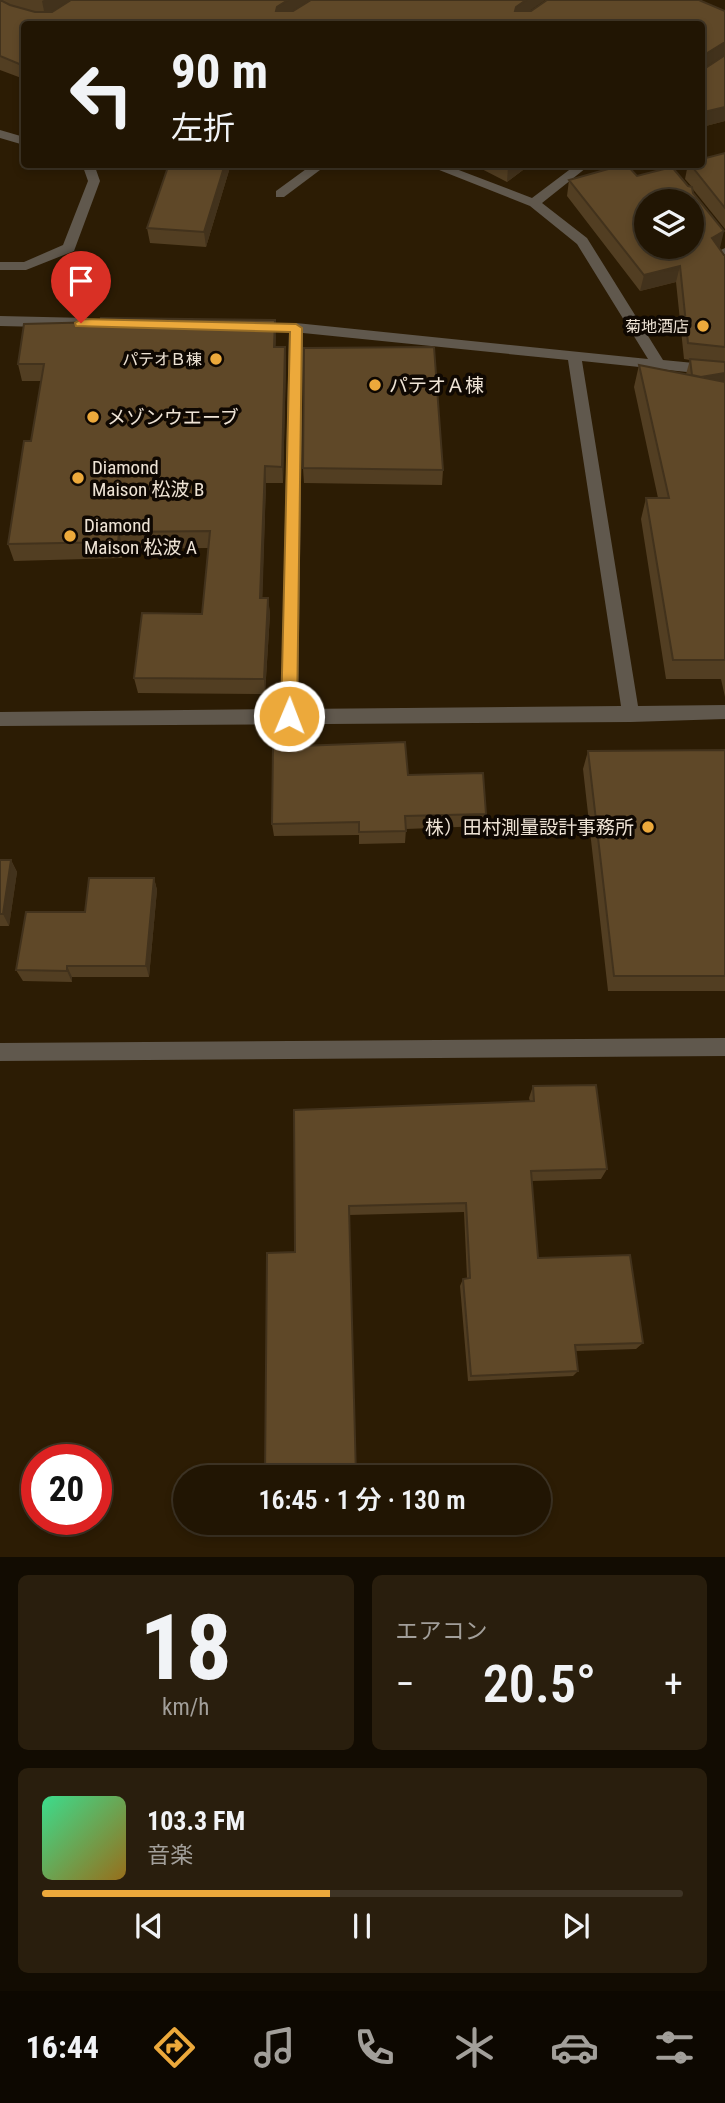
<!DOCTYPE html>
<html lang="ja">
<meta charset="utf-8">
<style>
:root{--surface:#211503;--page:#291e0d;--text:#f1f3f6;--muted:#a29f9a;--line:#3e3425;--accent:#eca93b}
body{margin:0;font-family:"Roboto Condensed","Noto Sans JP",sans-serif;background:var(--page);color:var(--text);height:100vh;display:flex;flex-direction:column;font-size:26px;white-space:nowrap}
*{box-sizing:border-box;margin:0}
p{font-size:23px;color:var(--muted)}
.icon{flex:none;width:38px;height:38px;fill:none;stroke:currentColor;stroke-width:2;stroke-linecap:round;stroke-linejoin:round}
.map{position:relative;height:1557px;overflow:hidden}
.panel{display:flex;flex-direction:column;gap:18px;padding:18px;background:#120c02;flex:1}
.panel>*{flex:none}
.guide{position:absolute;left:21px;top:21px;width:684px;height:147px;border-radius:7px;box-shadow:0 4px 10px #0003,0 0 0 2px var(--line);background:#211503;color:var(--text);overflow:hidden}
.tools{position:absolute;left:634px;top:189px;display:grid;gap:14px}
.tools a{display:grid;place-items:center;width:70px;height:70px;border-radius:50%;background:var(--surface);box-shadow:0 4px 10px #0003,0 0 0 2px var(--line);font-size:35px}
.speed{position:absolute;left:21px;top:1444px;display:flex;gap:14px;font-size:35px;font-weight:700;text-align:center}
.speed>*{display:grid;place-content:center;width:91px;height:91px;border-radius:50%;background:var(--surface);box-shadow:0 4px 10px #0003,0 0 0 2px var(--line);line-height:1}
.speed .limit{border:10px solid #d22;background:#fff;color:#111}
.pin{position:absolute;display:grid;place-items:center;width:60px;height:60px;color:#fff;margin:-72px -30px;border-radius:50% 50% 50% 0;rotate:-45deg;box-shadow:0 0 7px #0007}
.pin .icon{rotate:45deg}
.me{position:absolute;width:77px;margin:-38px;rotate:1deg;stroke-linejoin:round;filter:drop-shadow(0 0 5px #0008)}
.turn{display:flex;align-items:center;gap:24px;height:147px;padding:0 35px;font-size:32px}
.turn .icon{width:91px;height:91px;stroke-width:2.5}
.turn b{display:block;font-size:49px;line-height:60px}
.big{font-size:52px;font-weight:600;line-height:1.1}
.panel .card{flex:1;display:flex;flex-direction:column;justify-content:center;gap:10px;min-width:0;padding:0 24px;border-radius:10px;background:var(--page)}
.panel .dial{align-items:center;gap:0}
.dial b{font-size:91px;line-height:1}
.song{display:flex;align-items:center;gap:21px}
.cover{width:84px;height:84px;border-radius:10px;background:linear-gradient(135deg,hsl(150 70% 55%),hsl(40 70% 35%))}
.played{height:7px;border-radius:4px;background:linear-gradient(90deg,var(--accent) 45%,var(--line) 45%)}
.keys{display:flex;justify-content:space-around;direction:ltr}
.heat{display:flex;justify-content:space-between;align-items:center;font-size:38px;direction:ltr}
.panel .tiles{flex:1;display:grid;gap:18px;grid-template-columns:1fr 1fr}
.card:last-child{grid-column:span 2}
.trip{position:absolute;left:173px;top:1465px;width:378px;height:70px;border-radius:35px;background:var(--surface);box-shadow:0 4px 10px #0003,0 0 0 2px var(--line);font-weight:600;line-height:70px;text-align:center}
.dock{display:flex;height:112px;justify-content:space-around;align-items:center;background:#0d0801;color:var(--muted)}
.dock .icon{width:49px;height:49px}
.dock .selected{color:var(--accent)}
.dock b{font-size:32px;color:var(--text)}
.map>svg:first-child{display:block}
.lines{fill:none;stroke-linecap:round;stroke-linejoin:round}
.minor{fill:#60584d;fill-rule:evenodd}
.wall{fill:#523e22}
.shaded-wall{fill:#42321c}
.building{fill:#5f4828;stroke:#42321c;stroke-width:2;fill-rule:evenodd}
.route{fill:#eca93b;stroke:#996e26;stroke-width:2}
.poi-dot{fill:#eca93b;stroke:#0f0802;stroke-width:2.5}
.labels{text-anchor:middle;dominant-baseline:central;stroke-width:7;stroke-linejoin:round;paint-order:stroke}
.far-poi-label{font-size:16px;fill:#eee3d5;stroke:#0f0802;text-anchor:end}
.poi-label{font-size:19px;fill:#eee3d5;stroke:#0f0802;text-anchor:start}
</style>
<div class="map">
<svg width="725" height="1557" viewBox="0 0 725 1557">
<rect width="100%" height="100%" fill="#2c1c04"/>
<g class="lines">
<path class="minor" d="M0,130l24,7v8l-24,-7z
M82,164h12l6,17 -26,70 -48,19h-26v-8h24l39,-17 25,-64z
M313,164h15l-44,33h-8v-6z
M424,164h19l89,34 45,-34h14l-49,39 45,35 76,122 62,6v10l-143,-15 56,345 87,-1v14l-94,3 -631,4v-14l281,-3 8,-377h-38l-5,-2v-6l50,-1 352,36 -71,-115 -47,-38zM303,333l265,27 53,346 -323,3z
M725,248v22l-5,-1 -10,-14z
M0,316l87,2 7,5 -7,5 -87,-2z
M725,1038v18l-725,5v-18z"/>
</g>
<path class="wall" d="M0,0h545l-16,11h196v44l-20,12h2l18,-12v66l-23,6v-103h-678v55l-24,-9z
M725,153v76l-33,-41 1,5 27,55h-1l5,7h1v442l-4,-18h-55l-25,-160 5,-21h12l-24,-111 5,-22 47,9 4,-14 -6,-1 -8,-77 -36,9 -73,-95 2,-16 68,-4 55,11 -7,-8 3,-15h14z
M231,164l-25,83 -56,-4 -3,-15z
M273,164h21l-7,6z
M472,164h59l-24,18z
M276,337l-1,10h10l1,17 -3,119h-17l-4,115h6l2,16 -5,80 -127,-1 -4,-15 68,-64 6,-66 -85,1 -1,9 -108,3 -6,-17 23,-103 10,-60h-19l-4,-17z
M303,468l140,2 -1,15 -138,-2z
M725,750v241h-117l-25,-222 5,-18z
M408,775l78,39 -2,12 -78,3 -1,14 -46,1v-9l-85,1 -2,-12z
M0,860h11l6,12 -8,54h-9z
M154,878l3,12 -8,87h-77v5l-49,-1 -7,-11 69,-58z
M533,1086l74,83 -6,10 -69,2 6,77 105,85 -7,6 -60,2 2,20 -5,5 -105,5 -8,-95 3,-7 4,-1 -3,-66 -115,3 -54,37 -1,-142 236,-8 -1,-4z"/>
<path class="shaded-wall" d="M44,0h31l-30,16 -3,-15z
M288,0h25l-35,22 -1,-15z
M526,0h19l-31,22 2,-15z
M725,42v13l-23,14 2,-14z
M725,107v14l-23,6 2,-15z
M225,164h6l-25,83 -2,-15z
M286,164h8l-7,6z
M511,164h20l-24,18 1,-15z
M724,231l-4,17 -13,6 5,-16z
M680,266l-4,16 -36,9 4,-16z
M275,320l1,17 -1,27 -1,-17z
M285,347l1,17 -3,119 -1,-16z
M725,373v15l-33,-9z
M265,466l1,17 -4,131 -2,-16z
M119,532l4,17 -1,9 -4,-16z
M268,598l2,16 -5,80 -1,-15z
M11,860l6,12 -8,54 -6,-12z
M154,878l3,12 -8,87 -3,-11z
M67,966l5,11v5l-5,-11z"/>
<path class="building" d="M0,0l10,5 25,7h17l19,-12h217l-11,7 -1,4h17l18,-11h215l-10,7 -1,4h16l16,-11h152l26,11v31l-21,13 -1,12h4l18,-12v52l-21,5 -2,-2v-86h-559l-7,-2 -4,2 -9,-1 -2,1h-97v42l-24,-10z
M725,153v55l-35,-44h12v-5z
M169,164h56l-21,68 -57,-4z
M626,164l11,12 35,-9 16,19 4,1 1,6 31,38 -12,7 12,17h1v92l-37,-4 -8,-77 -36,9 -75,-95zM646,201h45v46h-45z
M101,318l174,2 -1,27h11l-3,120 -17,-1 -5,132h8l-4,81 -130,-1 8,-65 60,1 8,-83 -91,1 -1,10 -110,2 16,-103h7l13,-77h-26l6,-40 76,-2z
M434,347l9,123 -140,-2 1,-120z
M690,359l35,3v11l-24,4 -9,-2z
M639,365l86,17v278h-52l-27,-162h23z
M405,742l3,33 75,-2 3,41 -81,2 1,15 -47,1v-10l-87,2 1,-77z
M725,750v226h-111l-26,-225z
M0,860h11l-8,54h-3z
M89,878h65l-8,88h-79v5l-51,-1 10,-58h59z
M596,1085l11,84 -76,2 7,87 92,-3 13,88 -68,2 3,26 -107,5 -8,-97 7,-1 -4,-75 -117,3 7,271h-91l2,-224 28,-1 -1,-142 240,-9 -1,-15z"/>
<path class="route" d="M81,319l215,5 6,4 -5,388 -2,5h-11l-3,-5 9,-384 -214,-6 -1,-3z"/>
<g class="poi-dot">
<circle cx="703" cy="326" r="7"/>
<circle cx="216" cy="359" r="7"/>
<circle cx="375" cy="385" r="7"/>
<circle cx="93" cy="417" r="7"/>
<circle cx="78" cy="478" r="7"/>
<circle cx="70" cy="536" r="7"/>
<circle cx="648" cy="827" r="7"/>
</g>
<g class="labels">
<g class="far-poi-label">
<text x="689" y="326">菊地酒店</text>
<text x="202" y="359">パテオＢ棟</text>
</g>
<g class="poi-label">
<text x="389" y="385">パテオＡ棟</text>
<text x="107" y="417">メゾンウエーブ</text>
<text x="92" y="467">Diamond<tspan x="92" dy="22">Maison 松波 B</tspan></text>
<text x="84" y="525">Diamond<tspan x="84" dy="22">Maison 松波 A</tspan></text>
<text x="634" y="827" text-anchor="end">株）田村測量設計事務所</text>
</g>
</g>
</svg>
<div class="tools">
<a><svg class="icon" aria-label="layers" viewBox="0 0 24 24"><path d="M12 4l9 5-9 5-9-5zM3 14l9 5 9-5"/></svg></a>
</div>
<div class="speed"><div class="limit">20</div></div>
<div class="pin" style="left:81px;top:323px;background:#d93025"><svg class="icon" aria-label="arrive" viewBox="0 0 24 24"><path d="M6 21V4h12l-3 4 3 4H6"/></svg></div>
<svg class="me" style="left:289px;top:716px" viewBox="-20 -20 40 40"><circle r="17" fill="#eca93b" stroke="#fff" stroke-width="3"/><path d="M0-11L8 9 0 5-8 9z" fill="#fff"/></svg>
<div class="trip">16:45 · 1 分 · 130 m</div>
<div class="guide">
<div class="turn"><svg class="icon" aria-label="left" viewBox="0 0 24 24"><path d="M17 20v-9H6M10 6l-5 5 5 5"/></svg><div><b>90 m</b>左折</div></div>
</div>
</div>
<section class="panel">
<div class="tiles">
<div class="card dial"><b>18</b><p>km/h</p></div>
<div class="card"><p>エアコン</p>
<div class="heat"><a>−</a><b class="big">20.5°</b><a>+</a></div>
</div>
<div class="card">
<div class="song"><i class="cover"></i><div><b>103.3 FM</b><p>音楽</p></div></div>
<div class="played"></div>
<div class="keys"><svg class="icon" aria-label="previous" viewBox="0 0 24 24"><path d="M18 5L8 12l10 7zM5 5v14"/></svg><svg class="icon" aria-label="pause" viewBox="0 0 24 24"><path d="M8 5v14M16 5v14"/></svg><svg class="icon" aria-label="next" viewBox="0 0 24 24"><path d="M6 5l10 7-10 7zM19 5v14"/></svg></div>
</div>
</div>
</section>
<nav class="dock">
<b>16:44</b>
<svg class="icon selected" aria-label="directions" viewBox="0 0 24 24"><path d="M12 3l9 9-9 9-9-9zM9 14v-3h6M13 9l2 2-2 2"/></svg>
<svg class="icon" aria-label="music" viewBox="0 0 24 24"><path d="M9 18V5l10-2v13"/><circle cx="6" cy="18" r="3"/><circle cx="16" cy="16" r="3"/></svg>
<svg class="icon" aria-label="phone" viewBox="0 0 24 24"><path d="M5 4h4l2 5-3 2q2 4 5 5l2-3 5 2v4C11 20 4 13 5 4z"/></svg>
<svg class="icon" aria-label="climate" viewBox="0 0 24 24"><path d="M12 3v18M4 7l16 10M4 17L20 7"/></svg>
<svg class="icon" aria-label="car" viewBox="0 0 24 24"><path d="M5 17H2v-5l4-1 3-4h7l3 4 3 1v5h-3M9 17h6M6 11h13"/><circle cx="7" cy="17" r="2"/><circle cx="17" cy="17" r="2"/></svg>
<svg class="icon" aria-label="filters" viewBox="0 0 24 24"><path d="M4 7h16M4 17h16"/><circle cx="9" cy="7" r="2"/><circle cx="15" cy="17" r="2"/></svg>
</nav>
